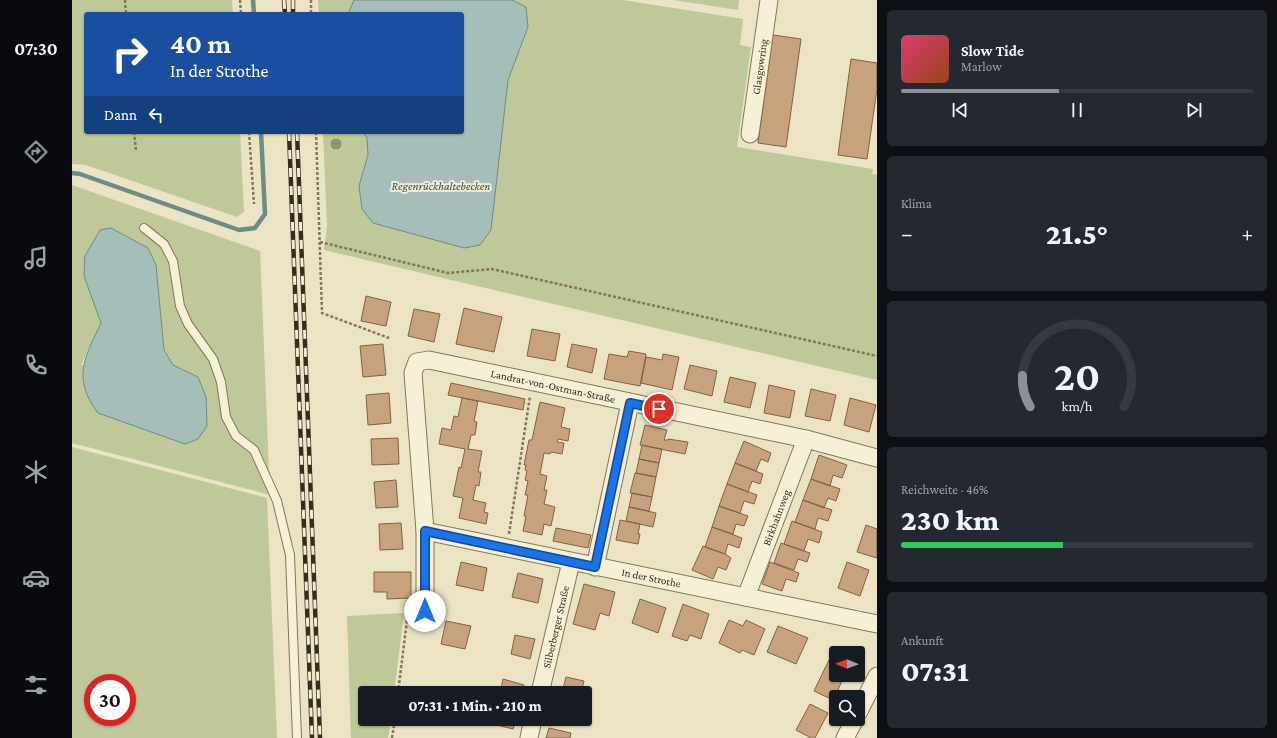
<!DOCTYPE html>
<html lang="de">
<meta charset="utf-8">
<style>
:root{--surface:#171b24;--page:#242831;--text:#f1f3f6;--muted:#9ea1a6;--line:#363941;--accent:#8c9099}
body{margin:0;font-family:"Crimson Pro",serif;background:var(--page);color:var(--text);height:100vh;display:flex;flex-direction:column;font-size:15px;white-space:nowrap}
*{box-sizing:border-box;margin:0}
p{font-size:13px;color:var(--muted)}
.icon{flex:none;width:22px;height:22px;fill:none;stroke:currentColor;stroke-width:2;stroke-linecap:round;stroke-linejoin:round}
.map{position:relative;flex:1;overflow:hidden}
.panel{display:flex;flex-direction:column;gap:10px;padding:10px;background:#0d0f14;width:400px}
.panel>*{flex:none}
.hud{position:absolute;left:12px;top:12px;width:380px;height:122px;border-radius:4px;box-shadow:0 1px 3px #0004;background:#1a4fa0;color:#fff;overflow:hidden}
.needle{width:26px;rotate:271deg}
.buttons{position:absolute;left:757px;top:646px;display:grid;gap:8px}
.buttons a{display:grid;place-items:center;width:36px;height:36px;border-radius:4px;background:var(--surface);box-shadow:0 1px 3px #0004;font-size:20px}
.speed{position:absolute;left:12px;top:674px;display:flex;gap:8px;font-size:20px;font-weight:700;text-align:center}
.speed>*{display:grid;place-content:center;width:52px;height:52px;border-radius:50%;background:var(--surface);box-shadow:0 1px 3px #0004;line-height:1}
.speed .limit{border:6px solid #d22;background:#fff;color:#111}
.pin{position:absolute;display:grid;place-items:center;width:34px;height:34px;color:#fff;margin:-17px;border:2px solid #fff;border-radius:50%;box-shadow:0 1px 4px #0007}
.me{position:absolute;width:44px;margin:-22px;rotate:0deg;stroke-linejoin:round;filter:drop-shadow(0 0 3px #0008)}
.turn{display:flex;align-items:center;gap:14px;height:84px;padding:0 20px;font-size:18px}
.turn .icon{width:52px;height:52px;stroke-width:2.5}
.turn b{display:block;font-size:28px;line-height:34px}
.then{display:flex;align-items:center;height:38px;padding:0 20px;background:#0003;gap:8px;font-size:15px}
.big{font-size:30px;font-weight:800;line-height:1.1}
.panel .tile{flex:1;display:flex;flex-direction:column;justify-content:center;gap:6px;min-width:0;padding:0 14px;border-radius:6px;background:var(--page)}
.panel .dial{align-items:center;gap:0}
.dial svg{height:104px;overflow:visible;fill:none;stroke:var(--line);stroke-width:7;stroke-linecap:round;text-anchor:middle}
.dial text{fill:var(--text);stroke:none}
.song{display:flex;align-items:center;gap:12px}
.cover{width:48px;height:48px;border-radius:6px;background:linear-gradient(135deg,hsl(340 70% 55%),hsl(20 70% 35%))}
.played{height:4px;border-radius:2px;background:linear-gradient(90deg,var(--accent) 45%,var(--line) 45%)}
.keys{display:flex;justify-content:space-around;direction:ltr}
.heat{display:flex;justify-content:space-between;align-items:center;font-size:22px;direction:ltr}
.charge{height:6px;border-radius:3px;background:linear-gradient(90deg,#34c759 46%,var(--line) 0)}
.trip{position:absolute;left:286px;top:686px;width:234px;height:40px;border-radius:4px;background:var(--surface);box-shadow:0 1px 3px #0004;font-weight:800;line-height:40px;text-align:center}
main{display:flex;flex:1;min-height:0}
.dock{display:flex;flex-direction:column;width:72px;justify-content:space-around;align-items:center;background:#090b0e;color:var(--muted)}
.dock .icon{width:28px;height:28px}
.dock .on{color:var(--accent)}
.dock b{font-size:18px;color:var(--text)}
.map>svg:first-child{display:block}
.green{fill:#bec899;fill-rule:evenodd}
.water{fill:#a6beb9;stroke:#6d8c87}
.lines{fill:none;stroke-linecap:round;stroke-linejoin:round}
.stream{stroke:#6d8c87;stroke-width:4.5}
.building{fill:#c7a27c;stroke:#826243}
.lane-casing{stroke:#84755c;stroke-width:10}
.street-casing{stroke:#84755c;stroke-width:19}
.path{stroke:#84755c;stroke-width:2.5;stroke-dasharray:3 2;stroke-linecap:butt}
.lane{stroke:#f6f0d7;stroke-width:8}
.street{stroke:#f6f0d7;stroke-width:17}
.rail-casing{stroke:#352c1f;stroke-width:4.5}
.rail{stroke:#f3edd3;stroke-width:3;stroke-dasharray:9;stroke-linecap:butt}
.tree{fill:#8e926e}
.route-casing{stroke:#114b97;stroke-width:10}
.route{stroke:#1a73e8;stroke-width:7}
.labels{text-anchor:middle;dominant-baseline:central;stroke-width:4;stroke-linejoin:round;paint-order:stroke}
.street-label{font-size:11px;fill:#352c1f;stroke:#f3edd3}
.water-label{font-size:12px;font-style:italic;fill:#2f5354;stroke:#f3edd3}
</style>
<main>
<nav class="dock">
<b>07:30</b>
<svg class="icon on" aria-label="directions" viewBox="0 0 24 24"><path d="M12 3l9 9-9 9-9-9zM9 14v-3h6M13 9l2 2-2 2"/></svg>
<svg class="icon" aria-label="music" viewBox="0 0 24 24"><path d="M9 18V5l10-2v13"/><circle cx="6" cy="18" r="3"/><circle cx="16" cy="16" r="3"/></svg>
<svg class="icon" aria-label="phone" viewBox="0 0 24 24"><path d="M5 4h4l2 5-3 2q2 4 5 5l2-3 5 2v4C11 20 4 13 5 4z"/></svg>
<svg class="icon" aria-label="climate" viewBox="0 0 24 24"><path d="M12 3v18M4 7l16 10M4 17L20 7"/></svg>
<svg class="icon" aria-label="car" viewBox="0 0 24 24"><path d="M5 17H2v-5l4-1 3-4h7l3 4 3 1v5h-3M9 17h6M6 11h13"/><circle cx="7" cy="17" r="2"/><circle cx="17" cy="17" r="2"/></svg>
<svg class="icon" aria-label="filters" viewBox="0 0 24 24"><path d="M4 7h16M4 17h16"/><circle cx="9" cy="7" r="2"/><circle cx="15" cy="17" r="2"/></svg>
</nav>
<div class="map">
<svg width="805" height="738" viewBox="0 0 805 738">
<rect width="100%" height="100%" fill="#ebe3c4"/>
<path class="green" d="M0,0h160l1,14h-147v118h154l4,80 -7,5 -151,-52 -14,-1z
M246,0h305l120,19 -3,26 11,2 -14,100 136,22 -1,5 5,1v205l-553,-130 3,-24 -4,-94h139v-118h-143z
M601,0h66l-1,10z
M0,185l188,66 10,244 -198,-52zM39,228l37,20 8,17 8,85 9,15 25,12 -117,-12 20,-42 -17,-47z
M0,447l195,51 10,240h-205zM21,683h34v34h-34z
M332,613l-10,80h-29v26h26l-3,19h-37l-4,-122z"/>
<path class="water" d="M282,0h158l14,7 2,20 -20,53 -17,150 -11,15 -16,3 -91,-25 -11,-14 -3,-23 9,-31 -1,-17 -4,-6h99v-118h-114z
M39,228l37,20 8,17 8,85 9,15 25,12 8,20 1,29 -9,13 -13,5 -87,-31c-26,-35 -14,-54 3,-90l-17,-47 1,-20 15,-26z"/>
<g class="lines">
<path class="stream" d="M181,0l1,14
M0,173l8,1 159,56 16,-2 10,-14 -4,-82"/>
</g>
<path class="building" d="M701,35l28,4 -15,108 -28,-4z
M779,59l26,4v26l-10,70 -29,-4z
M294,296l25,6 -5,24 -25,-5z
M392,308l38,9 -8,35 -38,-8z
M342,309l26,5 -6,28 -26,-6z
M460,329l28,5 -5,27 -28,-5z
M311,344l3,31 -23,2 -3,-31z
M500,344l25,5 -5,24 -25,-6z
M557,351l17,3 -6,32 -36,-7 5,-25 18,3z
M591,354l16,3 -7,33 -31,-7 5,-26 16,3z
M618,365l27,6 -5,25 -28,-7z
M658,377l26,6 -6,25 -26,-6z
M379,383l74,16 -2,11 -75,-15z
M697,385l26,6 -5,27 -26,-5z
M739,389l25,6 -6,26 -25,-5z
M317,393l2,30 -23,2 -2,-30z
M390,398l16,3 -4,20 3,1 -2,13h-4l-3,14 14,2 -4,21h3l-2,14 -3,-1 -3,15 13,3 -2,9 4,1 -2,11 -27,-6 4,-20 -10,-2 6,-29 2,1 4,-19 -26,-5 3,-16 9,2 3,-14 4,1z
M778,398l26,7 -7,27 -25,-7z
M468,402l25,6 -4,19 9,2 -2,12 -10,-2 -1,3 7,1 -2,11 -11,-2 -1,2 -6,-1 -4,21 7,2 -3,14h3l-3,14 11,3 -4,19 -7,-2 -2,11 -19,-4 3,-15h-2l4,-21h-3l3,-14 -3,-1 2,-9 -2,-1 1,-5h-2l5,-25h3z
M573,425l22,5 -3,10h4v-1l20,3 -3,12 -45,-9z
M326,438l1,26 -27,1 -1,-26z
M672,441l27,12 -3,9 -7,-3 -5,12 -21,-8z
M570,445l20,4 -3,14 -20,-4z
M747,455l28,10 -5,13 -9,-3 -3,11 -19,-7z
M567,459l20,4 -3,14 -20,-4z
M663,463l28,11 -3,10 -8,-3 -4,11 -21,-8z
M563,473l21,4 -4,20 -22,-4z
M739,479l29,10 -4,12 -8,-3 -4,10 -21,-8z
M324,480l2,27 -22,1 -2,-26z
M655,484l30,11 -3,9 -10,-3 -4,12 -21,-7z
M560,493l20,4 -3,14 -20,-4z
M731,500l29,10 -4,11 -10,-3 -3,11 -20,-7z
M647,506l29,10 -4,10 -8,-2 -3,10 -21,-7z
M557,507l27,6 -3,14 -27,-6z
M548,520l20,4 -2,10h2l-2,10 -22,-4z
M720,521l30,11 -3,11 -11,-4 -4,12 -20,-7z
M329,523l2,26 -23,1 -1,-26z
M794,525l11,4v29l-20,-6z
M640,527l30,11 -3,10 -11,-4 -3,10 -20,-7z
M484,528l35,7 -3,13 -35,-7z
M709,543l29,10 -3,9 -9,-3 -4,11 -20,-7z
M631,546l22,8 6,4 -5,12 -8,-3 -5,12 -21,-9z
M389,562l26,6 -4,23 -27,-6z
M698,562l29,11 -3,9 -10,-3 -4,12 -20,-7z
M775,562l22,8 -9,26 -22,-8z
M302,572h37v26l-24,1v-7h-13z
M446,573l25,6 -5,24 -26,-6z
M512,584l31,8 -6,24 -9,-3 -5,17 -22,-6z
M568,599l26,9 -8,25 -26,-10z
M611,604l26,10 -8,25 -11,-4 -3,6 -15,-5z
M657,620l14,6 3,-6 19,9 -11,26 -12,-5 -2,3 -21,-10z
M374,621l25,5 -6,23 -24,-5z
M706,626l30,12 -12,26 -29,-12z
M443,635l20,4 -5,20 -19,-5z
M757,660l7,3v12h9l-12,25 -19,-9z
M494,677l18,4 -3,12h-19z
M431,679l21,6 -2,8h-22z
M738,704l18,9 -13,25h-4l-15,-8z
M422,719h22l-3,10 -20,-5z
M477,728l22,5 -1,5h-24z"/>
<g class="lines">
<defs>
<path id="lane" d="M72,228l20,16 9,17 7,45 8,18 25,35 8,23 5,35 10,19 18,14 23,51 13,54 7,183"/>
<g id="street">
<path id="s1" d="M678,134l19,-134"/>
<path id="s2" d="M353,531l452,93"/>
<path d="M523,567l35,-164"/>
<path id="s3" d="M674,597l60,-158"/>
<path id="s4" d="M353,611v-80l-12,-158 4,-11 12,-2 377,79 71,19"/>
<path id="s5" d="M468,693l31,-131"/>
<path d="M786,713l19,-37"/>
<path d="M457,738l4,-19"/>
<path d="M773,738l10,-19"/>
</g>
</defs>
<use href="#lane" class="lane-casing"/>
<use href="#street" class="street-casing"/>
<path class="path" d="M53,0l1,14
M168,0l1,14
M239,0v14
M62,132l2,19
M177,132l5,72
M244,132l6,181 67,25
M248,242l128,31 44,-4 385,87
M437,534l21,-138
M326,693l10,-81h3
M320,738l3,-19"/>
<use href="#lane" class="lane"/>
<use href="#street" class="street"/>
<defs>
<path id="rail" d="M212,0l1,14
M221,0v14
M217,132l23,606
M225,132l23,606"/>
</defs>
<use href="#rail" class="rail-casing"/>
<use href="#rail" class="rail"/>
</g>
<circle class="tree" cx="264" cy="144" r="5.5"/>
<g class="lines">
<defs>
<path id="route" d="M353,611v-80l170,36 35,-164 29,6"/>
</defs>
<use href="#route" class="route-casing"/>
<use href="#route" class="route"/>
</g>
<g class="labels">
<g class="street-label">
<text stroke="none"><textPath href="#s1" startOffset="68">Glasgowring</textPath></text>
<text stroke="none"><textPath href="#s4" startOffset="389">Landrat-von-Ostman-Straße</textPath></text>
<text stroke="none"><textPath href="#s3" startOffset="85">Birkhahnweg</textPath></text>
<text stroke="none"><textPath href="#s2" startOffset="231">In der Strothe</textPath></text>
<text stroke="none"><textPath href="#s5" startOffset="68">Silberberger Straße</textPath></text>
</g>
<g class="water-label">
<text x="369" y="186">Regenrückhaltebecken</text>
</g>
</g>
</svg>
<div class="buttons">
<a><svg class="needle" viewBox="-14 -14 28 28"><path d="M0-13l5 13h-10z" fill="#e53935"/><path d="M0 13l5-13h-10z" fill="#9ea1a6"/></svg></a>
<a><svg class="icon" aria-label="search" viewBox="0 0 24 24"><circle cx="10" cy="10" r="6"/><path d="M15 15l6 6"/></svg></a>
</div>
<div class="speed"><div class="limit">30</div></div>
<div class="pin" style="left:587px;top:409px;background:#d93025"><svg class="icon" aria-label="arrive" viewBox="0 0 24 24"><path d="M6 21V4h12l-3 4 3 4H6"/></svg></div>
<svg class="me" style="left:353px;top:611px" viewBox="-20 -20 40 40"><circle r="19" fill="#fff"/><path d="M0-13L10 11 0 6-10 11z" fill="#1a73e8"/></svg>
<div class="trip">07:31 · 1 Min. · 210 m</div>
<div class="hud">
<div class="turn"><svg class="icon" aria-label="right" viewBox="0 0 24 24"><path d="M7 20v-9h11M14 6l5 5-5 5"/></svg><div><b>40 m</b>In der Strothe</div></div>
<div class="then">Dann<svg class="icon" aria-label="left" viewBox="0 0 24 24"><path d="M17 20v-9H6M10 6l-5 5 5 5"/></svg></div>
</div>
</div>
<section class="panel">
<div class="tile">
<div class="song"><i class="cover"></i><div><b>Slow Tide</b><p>Marlow</p></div></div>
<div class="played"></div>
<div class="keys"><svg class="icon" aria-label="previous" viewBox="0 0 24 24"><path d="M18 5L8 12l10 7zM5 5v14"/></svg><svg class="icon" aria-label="pause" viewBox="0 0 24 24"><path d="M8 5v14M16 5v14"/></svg><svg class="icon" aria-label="next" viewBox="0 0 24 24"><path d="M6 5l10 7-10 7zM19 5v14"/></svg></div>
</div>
<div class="tile"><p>Klima</p>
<div class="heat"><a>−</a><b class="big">21.5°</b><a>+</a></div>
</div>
<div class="tile dial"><svg viewBox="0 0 100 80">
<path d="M14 69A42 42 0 1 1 86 69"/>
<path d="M14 69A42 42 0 0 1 8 45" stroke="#8c9099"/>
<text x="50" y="56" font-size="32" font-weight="700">20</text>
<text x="50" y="72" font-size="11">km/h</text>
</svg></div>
<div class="tile"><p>Reichweite · 46%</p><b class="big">230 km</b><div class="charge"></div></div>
<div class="tile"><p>Ankunft</p><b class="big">07:31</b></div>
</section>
</main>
